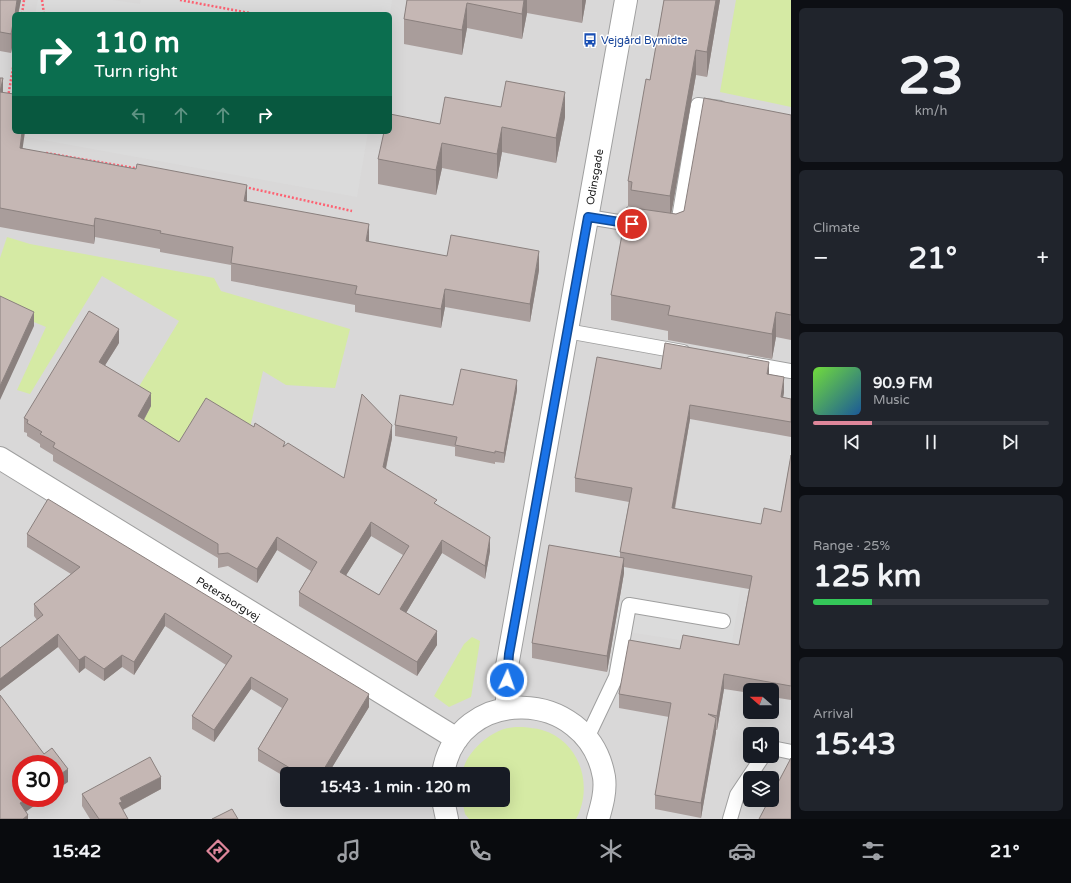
<!DOCTYPE html>
<meta charset="utf-8">
<style>
:root{--surface:#171b24;--page:#20242c;--text:#f1f3f6;--muted:#9ea1a6;--line:#363941;--accent:#de869a}
body{margin:0;font-family:"Varela Round",sans-serif;background:var(--page);color:var(--text);height:100vh;display:flex;flex-direction:column;font-size:15px;white-space:nowrap}
*{box-sizing:border-box;margin:0}
p{font-size:13px;color:var(--muted)}
.icon{flex:none;width:22px;height:22px;fill:none;stroke:currentColor;stroke-width:2;stroke-linecap:round;stroke-linejoin:round}
.map{position:relative;flex:1;overflow:hidden}
.side{display:flex;flex-direction:column;gap:8px;padding:8px;background:#0d0f14;width:280px}
.side>*{flex:none}
.banner{position:absolute;left:12px;top:12px;width:380px;height:122px;border-radius:6px;box-shadow:0 4px 16px #0002;background:#0b6e4f;color:#fff;overflow:hidden}
.needle{width:26px;rotate:290deg}
.fabs{position:absolute;left:743px;top:683px;display:grid;gap:8px}
.fabs a{display:grid;place-items:center;width:36px;height:36px;border-radius:6px;background:var(--surface);box-shadow:0 4px 16px #0002;font-size:20px}
.speed{position:absolute;left:12px;top:755px;display:flex;gap:8px;font-size:20px;font-weight:700;text-align:center}
.speed>*{display:grid;place-content:center;width:52px;height:52px;border-radius:50%;background:var(--surface);box-shadow:0 4px 16px #0002;line-height:1}
.speed .limit{border:6px solid #d22;background:#fff;color:#111}
.pin{position:absolute;display:grid;place-items:center;width:34px;height:34px;color:#fff;margin:-17px;border:2px solid #fff;border-radius:50%;box-shadow:0 1px 4px #0007}
.me{position:absolute;width:44px;margin:-22px;rotate:3deg;stroke-linejoin:round;filter:drop-shadow(0 0 3px #0008)}
.turn{display:flex;align-items:center;gap:14px;height:84px;padding:0 16px;font-size:18px}
.turn .icon{width:52px;height:52px;stroke-width:2.5}
.turn b{display:block;font-size:28px;line-height:34px}
.lanes{display:flex;align-items:center;height:38px;padding:0 16px;background:#0003;justify-content:center;gap:20px;direction:ltr}
.lanes .off{opacity:.35}
.big{font-size:30px;font-weight:700;line-height:1.1}
.side .card{flex:1;display:flex;flex-direction:column;justify-content:center;gap:6px;min-width:0;padding:0 14px;border-radius:6px;background:var(--page)}
.side .dial{align-items:center;gap:0}
.dial b{font-size:52px;line-height:1}
.song{display:flex;align-items:center;gap:12px}
.cover{width:48px;height:48px;border-radius:6px;background:linear-gradient(135deg,hsl(100 70% 55%),hsl(210 70% 35%))}
.played{height:4px;border-radius:2px;background:linear-gradient(90deg,var(--accent) 25%,var(--line) 25%)}
.keys{display:flex;justify-content:space-around;direction:ltr}
.heat{display:flex;justify-content:space-between;align-items:center;font-size:22px;direction:ltr}
.charge{height:6px;border-radius:3px;background:linear-gradient(90deg,#34c759 25%,var(--line) 0)}
.trip{position:absolute;left:280px;top:767px;width:230px;height:40px;border-radius:6px;background:var(--surface);box-shadow:0 4px 16px #0002;font-weight:700;line-height:40px;text-align:center}
.dock{display:flex;height:64px;justify-content:space-around;align-items:center;background:#090b0e;color:var(--muted)}
.dock .icon{width:28px;height:28px}
.dock .selected{color:var(--accent)}
.dock b{font-size:18px;color:var(--text)}
main{display:flex;flex:1;min-height:0}
.map>svg:first-child{display:block}
.residential{fill:#d9d8d8;fill-rule:evenodd}
.grass{fill:#d5eaa4}
.parking{fill:#dbdbdb}
.lines{fill:none;stroke-linecap:round;stroke-linejoin:round}
.lane-casing{stroke:#9f9f9f;stroke-width:16}
.street-casing{stroke:#9f9f9f;stroke-width:24}
.path{stroke:#fd6272;stroke-width:2.5;stroke-dasharray:2 2;stroke-linecap:butt}
.lane{stroke:#fff;stroke-width:14}
.street{stroke:#fff;stroke-width:22}
.wall{fill:#a99d9b;fill-rule:evenodd}
.shaded-wall{fill:#8a807e}
.building{fill:#c5b7b4;stroke:#8a807e;fill-rule:evenodd}
.route-casing{stroke:#114b97;stroke-width:10}
.route{stroke:#1a73e8;stroke-width:7}
.labels{text-anchor:middle;dominant-baseline:central;stroke-width:3;stroke-linejoin:round;paint-order:stroke}
.transit-label{font-size:11px;fill:#164399;stroke:#fff;text-anchor:start}
.street-label{font-size:11px;fill:#1b1b1b;stroke:#fff}
</style>
<main>
<div class="map">
<svg width="791" height="819" viewBox="0 0 791 819">
<rect width="100%" height="100%" fill="#ede6e0"/>
<path class="residential" d="M0,0h791v819h-791zM14,14h376v118h-376zM750,690h22v22h-22zM750,734h22v22h-22zM21,764h34v34h-34zM287,774h216v26h-216zM750,778h22v22h-22z"/>
<path class="grass" d="M736,0h55v107l-71,-15z
M7,237l23,7 184,34 7,13 129,38 -15,59 -49,-3 -23,-14 -14,61 -46,-28 -39,61 -40,-25 11,-47 44,-72 -77,-45 -72,118 -13,-4 29,-63 -46,-19v-50z
M472,637l8,4 -9,56 -22,10 -15,-11 30,-52z
M523,727c6,1 13,1 19,3 38,11 52,56 34,89h-107l-4,-5 -3,-14h41v-26h-41c3,-20 24,-39 42,-45 6,-2 13,-2 19,-2z"/>
<path class="parking" d="M38,0h74l28,4 1,-4h251l-2,14h-355z
M14,132h354l-11,65 -347,-63z
M621,563l120,23 -10,62 -122,-19z"/>
<g class="lines">
<defs>
<path id="lane" d="M588,217l55,9
M677,230l21,-125 22,3
M567,331l116,21
M751,364l40,7
M587,738l29,-61 13,-72 94,16
M772,748l19,4
M730,819l7,-24 26,-39"/>
<path id="street" d="M0,458l457,281
M507,708v-42l119,-666
M443,774c13,-90 145,-88 161,3 2,14 -2,28 -6,42
M443,800l4,19"/>
</defs>
<use href="#lane" class="lane-casing"/>
<use href="#street" class="street-casing"/>
<path class="path" d="M42,0l2,14
M180,0l75,14
M22,14l2,-14
M8,97l6,-35
M46,153l94,16
M245,187l107,24"/>
<use href="#lane" class="lane"/>
<use href="#street" class="street"/>
</g>
<path class="wall" d="M0,0h21l-10,53 -11,-2z
M407,0h179l-4,23 -55,-10 -5,26 -55,-11 -5,27 -58,-11v-25z
M664,0h56l-13,77 -11,-2 -25,139h5l8,-3 107,-96v225l-15,-3 -4,22 -104,-19v-9l-57,-11v-25l20,-88 -3,-1v-25l22,-101z
M0,78l3,15 19,55 225,53 122,41 78,14 92,14 -9,52 -85,-15 -4,21 -86,-16v-7l-124,-24v-16l-71,-13v-3l-65,-12 -1,7 -94,-17z
M501,107l64,10 -9,46 -54,-11 -5,27 -55,-11 -6,27 -58,-11v-25l62,-35z
M119,343l-14,22 46,41 -7,14 35,22 106,3 59,33 48,-40 -6,31 51,36 53,46 -5,28 -43,-26 -36,60 31,32 -20,31 -118,-70v-14l12,-21 -34,-21 -20,33 -29,-17 -10,2v-10l-165,-97v-6l-13,-8v-3l-13,-8v-3l-3,-1v-14zM371,536l32,19 -24,40 -33,-20z
M661,369l108,6 15,17 -1,5 8,2v38l-101,-18 -15,90 86,15 20,-12 10,-57v245l-19,-3v-7h-22v3l-26,-4 -7,41h-1l-15,88 -46,-9v-14l14,-78 -50,-9v-14l61,-45 59,-4 10,-56 -125,-22v6l-17,99 -75,-14v-15l88,-86v-5l9,-50 -54,-10v-14z
M517,390l-13,73 -9,-1v2l-40,-8v-9l-60,-11v-11l58,-20z
M27,534l342,173 -41,67h-41v4l-29,-17v-12l24,-41 -31,-19 -37,53 -22,-13v-13l34,-51 -61,-39 -31,49 -12,-8 -18,14 -19,-13 -6,5 -21,-26 -58,44v-43l37,-28 -3,-4v-12l37,-30 -44,-27z
M161,789l-38,21 5,9h-38l-8,-13v-12z"/>
<path class="shaded-wall" d="M17,0h4l-3,14h-3z
M524,0h3v13l-5,26v-25z
M582,0h4l-4,23z
M716,0h4l-13,77v-25z
M467,3v25l-5,27v-25z
M14,18v18l-3,17v-19z
M696,50v25l-26,146v-25z
M3,78v19l-3,-5z
M565,92v25l-9,46v-25z
M502,127v25l-5,27v-25z
M22,132h3l-5,34v-18z
M442,143v25l-6,27v-25z
M247,185v18l-3,-2z
M95,218v19l-1,7v-18z
M369,224v18l-3,-1z
M539,251v19l-9,52v-18z
M445,289v18l-4,21v-19z
M34,312v14l-34,74v-14z
M776,312v25l-4,22v-25z
M119,329v14l-20,32v-13z
M769,362v14l-2,-2z
M784,377v15l-3,19v-14z
M517,380v10l-13,73v-10z
M151,393v13l-13,24v-14z
M690,405v14l-18,103v-14z
M392,425v13l-9,43v-14z
M371,522v14l-31,49v-13z
M277,537v13l-20,33v-14z
M490,537v14l-5,28v-13z
M442,540v13l-42,70v-14z
M624,558v15l-17,99v-16z
M165,613v13l-31,49v-13z
M437,631v14l-20,31v-14z
M58,634v13l-58,44v-12z
M122,655v12l-18,14v-12z
M85,656v12l-6,5v-13z
M724,674v15l-7,41v-14z
M251,677v12l-37,53v-12z
M369,694v13l-41,67h-7z
M716,718v15l-15,85v-15z
M68,769v13l-13,9v-13z
M161,777v12l-39,21 -3,-7 1,-5z
M28,798h17l-25,18v-13z
M28,815v4h-5z"/>
<path class="building" d="M0,0h17l-2,14h-1v4l-3,16 -11,-2z
M407,0h117l-2,14 -55,-11 -5,27 -58,-11z
M664,0h52l-9,52 -11,-2 -26,146 -39,-6 1,-8 -4,-1 18,-102 4,1z
M0,78h3l-3,14z
M506,81l59,11 -9,46 -54,-11 -5,27 -55,-11 -6,27 -58,-11 6,-27h6v-18l50,10 5,-27 56,10z
M0,92l14,2v38h8l-2,16 116,21 1,-5 110,21 -3,16 125,23 -3,17 81,15 4,-21 88,16 -9,53 -85,-15 -4,20 -86,-15 2,-8 -126,-23 2,-16 -73,-14 1,-2 -66,-13 -1,8 -94,-18z
M704,98l87,17v200l-15,-3 -4,22 -104,-19 2,-9 -59,-11 16,-88 49,7 8,-3z
M0,296l34,16 -34,74z
M89,311l30,18 -20,33 52,31 -13,23 41,26 27,-44 48,29 1,-4 30,19 -2,5 5,-4 56,35 18,-84 30,31 -9,42 54,33 -3,3 56,34 -5,29 -43,-26 -42,69 37,22 -20,31 -118,-70 18,-30 -40,-25 -20,32 -29,-16 -10,1v-10l-165,-97 2,-4 -15,-9 2,-2 -15,-9 1,-3 -4,-2zM371,522l38,24 -30,49 -39,-23z
M665,343l104,19 -2,12 17,3 -3,20 10,2v23l-101,-17 -18,103 89,16 3,-16 17,4 10,-57v231l-67,-12 -7,42 -9,-2 8,4 -15,85 -46,-8 16,-92 -52,-9 10,-54 51,9 3,-14 56,10 13,-69 -132,-24 12,-64 -57,-10 22,-121 64,12z
M461,369l56,11 -13,73 -9,-2v2l-40,-8 2,-8 -62,-12 5,-30 53,10z
M48,499l321,195 -48,80h-21l-42,-25 30,-50 -37,-22 -37,53 -22,-14 40,-60 -67,-43 -31,49 -12,-7 -18,14 -19,-13 -6,4 -21,-26 -58,45v-31l43,-33 -9,-11 46,-37 -53,-33z
M549,545l75,13 -17,98 -75,-13z
M0,695l44,59 8,-6 16,21 -13,9v-14h-34v34h7l-8,5 8,12 -5,4h-23z
M150,757l11,20 -41,21 2,4 -3,1 9,16h-29l-17,-25z
M791,758v61h-32l10,-19h3v-6z
M232,809l6,10h-26z"/>
<g class="lines">
<defs>
<path id="route" d="M507,680l2,-26 79,-437 44,7"/>
</defs>
<use href="#route" class="route-casing"/>
<use href="#route" class="route"/>
</g>
<defs>
<symbol id="bus-bare" viewBox="-9 -9 18 18"><path d="M-5-6H5V4H4V6H2V4H-2V6H-4V4H-5ZM-3.5-4V0h7V-4ZM-3.5 1.2v1.5H-2V1.2ZM2 1.2v1.5H3.5V1.2Z" fill="#1a4fb4" stroke="#fff" stroke-width="2.5" paint-order="stroke"/></symbol>
</defs>
<g fill-rule="evenodd">
<use href="#bus-bare" x="580" y="30" width="20" height="20"/>
</g>
<g class="labels">
<g class="transit-label">
<text x="601" y="40">Vejgård Bymidte</text>
</g>
<g class="street-label">
<text transform="translate(595 177) rotate(-80)">Odinsgade</text>
<text transform="translate(228 599) rotate(32)">Petersborgvej</text>
</g>
</g>
</svg>
<div class="fabs">
<a><svg class="needle" viewBox="-14 -14 28 28"><path d="M0-13l5 13h-10z" fill="#e53935"/><path d="M0 13l5-13h-10z" fill="#9ea1a6"/></svg></a>
<a><svg class="icon" aria-label="sound" viewBox="0 0 24 24"><path d="M4 9h4l5-4v14l-5-4H4zM17 9q2 3 0 6"/></svg></a>
<a><svg class="icon" aria-label="layers" viewBox="0 0 24 24"><path d="M12 4l9 5-9 5-9-5zM3 14l9 5 9-5"/></svg></a>
</div>
<div class="speed"><div class="limit">30</div></div>
<div class="pin" style="left:632px;top:224px;background:#d93025"><svg class="icon" aria-label="arrive" viewBox="0 0 24 24"><path d="M6 21V4h12l-3 4 3 4H6"/></svg></div>
<svg class="me" style="left:507px;top:680px" viewBox="-20 -20 40 40"><circle r="17" fill="#1a73e8" stroke="#fff" stroke-width="3"/><path d="M0-11L8 9 0 5-8 9z" fill="#fff"/></svg>
<div class="trip">15:43 · 1 min · 120 m</div>
<div class="banner">
<div class="turn"><svg class="icon" aria-label="right" viewBox="0 0 24 24"><path d="M7 20v-9h11M14 6l5 5-5 5"/></svg><div><b>110 m</b>Turn right</div></div>
<div class="lanes"><svg class="icon off" aria-label="left" viewBox="0 0 24 24"><path d="M17 20v-9H6M10 6l-5 5 5 5"/></svg><svg class="icon off" aria-label="ahead" viewBox="0 0 24 24"><path d="M12 20V5M6 11l6-6 6 6"/></svg><svg class="icon off" aria-label="ahead" viewBox="0 0 24 24"><path d="M12 20V5M6 11l6-6 6 6"/></svg><svg class="icon" aria-label="right" viewBox="0 0 24 24"><path d="M7 20v-9h11M14 6l5 5-5 5"/></svg></div>
</div>
</div>
<section class="side">
<div class="card dial"><b>23</b><p>km/h</p></div>
<div class="card"><p>Climate</p>
<div class="heat"><a>−</a><b class="big">21°</b><a>+</a></div>
</div>
<div class="card">
<div class="song"><i class="cover"></i><div><b>90.9 FM</b><p>Music</p></div></div>
<div class="played"></div>
<div class="keys"><svg class="icon" aria-label="previous" viewBox="0 0 24 24"><path d="M18 5L8 12l10 7zM5 5v14"/></svg><svg class="icon" aria-label="pause" viewBox="0 0 24 24"><path d="M8 5v14M16 5v14"/></svg><svg class="icon" aria-label="next" viewBox="0 0 24 24"><path d="M6 5l10 7-10 7zM19 5v14"/></svg></div>
</div>
<div class="card"><p>Range · 25%</p><b class="big">125 km</b><div class="charge"></div></div>
<div class="card"><p>Arrival</p><b class="big">15:43</b></div>
</section>
</main>
<nav class="dock">
<b>15:42</b>
<svg class="icon selected" aria-label="directions" viewBox="0 0 24 24"><path d="M12 3l9 9-9 9-9-9zM9 14v-3h6M13 9l2 2-2 2"/></svg>
<svg class="icon" aria-label="music" viewBox="0 0 24 24"><path d="M9 18V5l10-2v13"/><circle cx="6" cy="18" r="3"/><circle cx="16" cy="16" r="3"/></svg>
<svg class="icon" aria-label="phone" viewBox="0 0 24 24"><path d="M5 4h4l2 5-3 2q2 4 5 5l2-3 5 2v4C11 20 4 13 5 4z"/></svg>
<svg class="icon" aria-label="climate" viewBox="0 0 24 24"><path d="M12 3v18M4 7l16 10M4 17L20 7"/></svg>
<svg class="icon" aria-label="car" viewBox="0 0 24 24"><path d="M5 17H2v-5l4-1 3-4h7l3 4 3 1v5h-3M9 17h6M6 11h13"/><circle cx="7" cy="17" r="2"/><circle cx="17" cy="17" r="2"/></svg>
<svg class="icon" aria-label="filters" viewBox="0 0 24 24"><path d="M4 7h16M4 17h16"/><circle cx="9" cy="7" r="2"/><circle cx="15" cy="17" r="2"/></svg>
<b>21°</b>
</nav>
